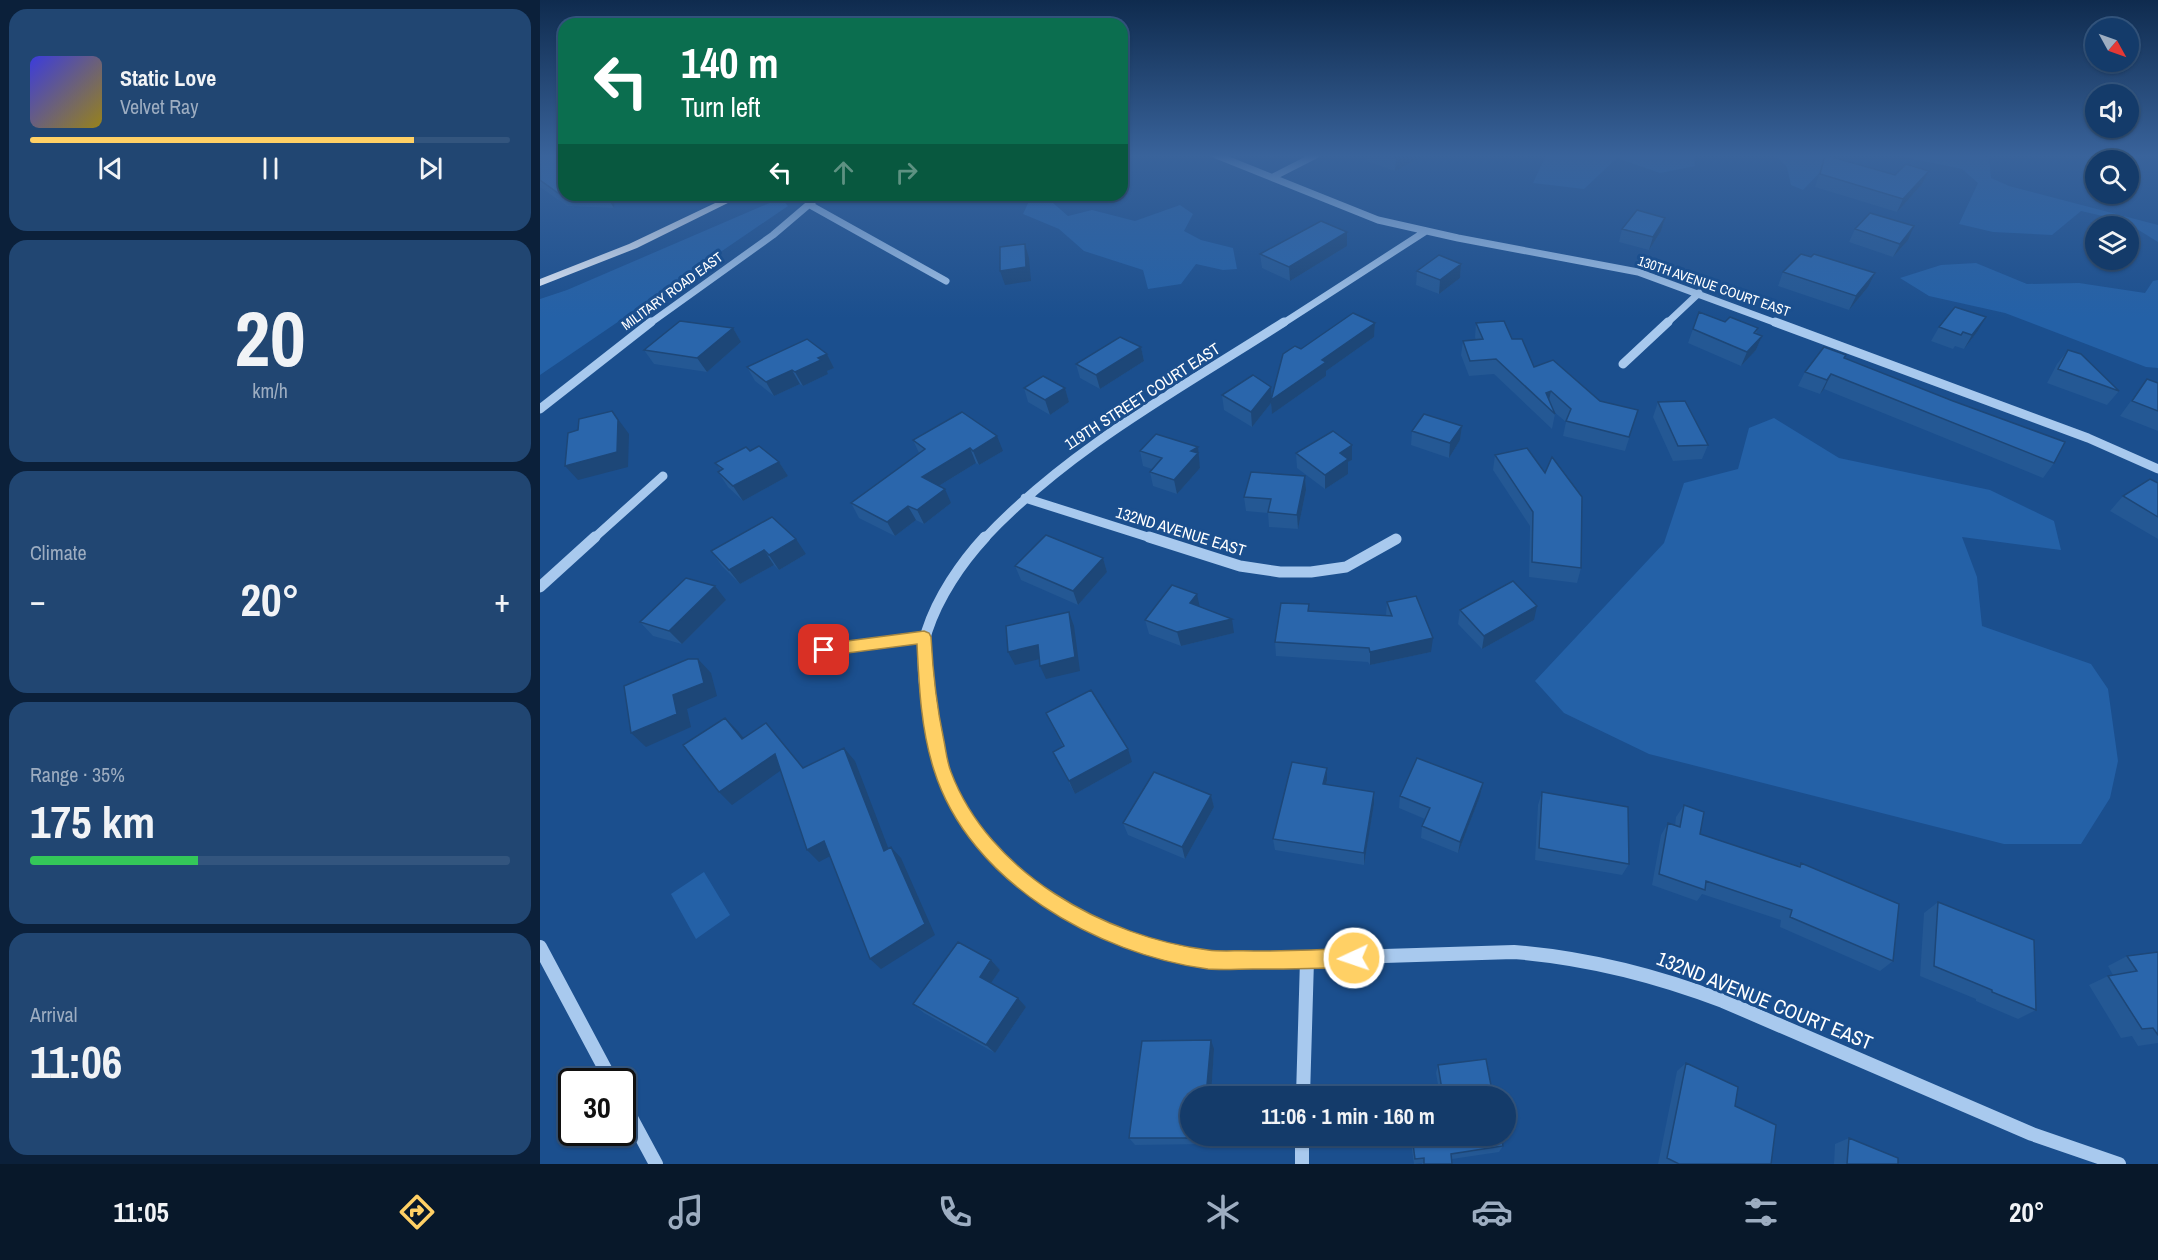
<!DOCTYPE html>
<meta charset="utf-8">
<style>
:root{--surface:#143b6a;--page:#214672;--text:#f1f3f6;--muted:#9dadc1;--line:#33557e;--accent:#ffd065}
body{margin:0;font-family:"Archivo Narrow",sans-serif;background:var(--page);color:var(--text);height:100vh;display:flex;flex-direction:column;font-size:22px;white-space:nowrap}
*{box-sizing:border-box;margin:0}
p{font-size:20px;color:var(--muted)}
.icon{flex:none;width:33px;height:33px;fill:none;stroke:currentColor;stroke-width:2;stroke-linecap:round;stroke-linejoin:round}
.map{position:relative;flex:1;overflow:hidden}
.details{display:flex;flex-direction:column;gap:9px;padding:9px;background:#0b203a;width:540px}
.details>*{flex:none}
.banner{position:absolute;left:18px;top:18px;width:570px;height:183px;border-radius:18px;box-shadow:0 2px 4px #0004,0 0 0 2px var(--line);background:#0b6e4f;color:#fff;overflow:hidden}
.needle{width:39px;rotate:130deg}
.tools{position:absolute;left:1545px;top:18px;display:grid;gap:12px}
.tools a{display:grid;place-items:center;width:54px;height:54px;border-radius:50%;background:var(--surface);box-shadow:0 2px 4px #0004,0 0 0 2px var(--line);font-size:30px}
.speed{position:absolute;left:18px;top:1068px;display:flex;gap:12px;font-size:30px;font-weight:700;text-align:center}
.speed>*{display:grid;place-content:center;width:78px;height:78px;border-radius:50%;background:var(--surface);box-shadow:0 2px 4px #0004,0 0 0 2px var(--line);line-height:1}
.speed .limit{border:3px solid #111;border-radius:9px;background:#fff;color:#111}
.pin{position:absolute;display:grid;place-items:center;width:51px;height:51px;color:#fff;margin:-26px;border-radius:12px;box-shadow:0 3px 9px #0006}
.me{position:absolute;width:66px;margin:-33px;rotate:267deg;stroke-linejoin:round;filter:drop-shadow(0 0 4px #0008)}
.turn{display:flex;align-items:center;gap:21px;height:126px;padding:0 24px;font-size:27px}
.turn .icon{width:78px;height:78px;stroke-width:2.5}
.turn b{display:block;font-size:42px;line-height:51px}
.lanes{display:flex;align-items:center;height:57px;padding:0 24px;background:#0003;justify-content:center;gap:30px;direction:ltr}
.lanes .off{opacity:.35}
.big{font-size:45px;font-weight:800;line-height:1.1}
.details .card{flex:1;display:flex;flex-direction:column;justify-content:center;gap:9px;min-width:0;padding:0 21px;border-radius:18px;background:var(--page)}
.details .dial{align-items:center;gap:0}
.dial b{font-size:78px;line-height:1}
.song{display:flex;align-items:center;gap:18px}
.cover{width:72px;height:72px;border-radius:9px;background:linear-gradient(135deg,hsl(240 70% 55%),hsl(50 70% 35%))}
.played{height:6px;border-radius:3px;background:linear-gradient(90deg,var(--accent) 80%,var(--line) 80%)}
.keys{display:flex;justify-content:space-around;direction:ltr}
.heat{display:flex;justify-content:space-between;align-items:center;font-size:33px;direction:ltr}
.charge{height:9px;border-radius:4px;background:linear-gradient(90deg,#34c759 35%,var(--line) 0)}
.trip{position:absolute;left:640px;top:1086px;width:336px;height:60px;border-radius:30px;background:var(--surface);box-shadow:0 2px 4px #0004,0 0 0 2px var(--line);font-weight:800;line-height:60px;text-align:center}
.tab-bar{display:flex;height:96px;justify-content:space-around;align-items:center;background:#08182a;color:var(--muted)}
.tab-bar .icon{width:42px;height:42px}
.tab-bar .current{color:var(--accent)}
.tab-bar b{font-size:27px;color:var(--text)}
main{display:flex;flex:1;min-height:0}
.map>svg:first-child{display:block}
.green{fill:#2461a7}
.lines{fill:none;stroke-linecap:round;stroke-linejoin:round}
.minor-far3{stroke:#a8c9ee;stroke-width:7}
.minor-far2{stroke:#a8c9ee;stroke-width:9}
.minor-far1{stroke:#a8c9ee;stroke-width:11}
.minor{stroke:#a8c9ee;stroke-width:14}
.major{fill:#eff5ff;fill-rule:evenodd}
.wall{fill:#245894}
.shaded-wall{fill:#1d4778}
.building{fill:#2a66ac;stroke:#1d4778;stroke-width:1.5}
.route{fill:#ffd065;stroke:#a68742;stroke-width:1.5}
.labels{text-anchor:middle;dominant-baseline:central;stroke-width:6;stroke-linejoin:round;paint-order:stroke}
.far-street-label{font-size:14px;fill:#fff;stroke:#1b4f8e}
.street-label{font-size:16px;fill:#fff;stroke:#1b4f8e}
.near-street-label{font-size:20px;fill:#fff;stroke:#1b4f8e}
</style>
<main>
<section class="details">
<div class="card">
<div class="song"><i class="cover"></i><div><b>Static Love</b><p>Velvet Ray</p></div></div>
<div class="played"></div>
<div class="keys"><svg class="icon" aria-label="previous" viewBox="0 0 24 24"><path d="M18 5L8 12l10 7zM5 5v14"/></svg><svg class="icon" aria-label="pause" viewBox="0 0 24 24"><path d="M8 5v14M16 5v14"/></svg><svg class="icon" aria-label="next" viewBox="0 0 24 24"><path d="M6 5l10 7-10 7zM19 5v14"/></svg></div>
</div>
<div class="card dial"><b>20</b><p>km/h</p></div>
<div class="card"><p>Climate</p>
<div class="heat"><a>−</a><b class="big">20°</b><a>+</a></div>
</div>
<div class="card"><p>Range · 35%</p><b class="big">175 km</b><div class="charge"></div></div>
<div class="card"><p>Arrival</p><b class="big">11:06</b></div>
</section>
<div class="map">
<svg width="1618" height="1164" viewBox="0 0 1618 1164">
<rect width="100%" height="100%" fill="#1b4f8e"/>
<path class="green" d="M1006,155h148l1,11 -35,7 -43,-15 -33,31 -51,-6z
M1235,155h54l2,6 -28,29 -12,-5 -4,-18z
M1354,155h88l7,3 2,20 18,8 149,39v17l-34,-21 -43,-10 -29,24 -59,-3 -34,-8 19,-41 -16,-14z
M492,195l13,1 23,20 24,-6 43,11 45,-16 13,9 -9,17 17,9 32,8 4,21 -14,1 -27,-6 -15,20 -33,5 -5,-19 -59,-19 -25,-22 -36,-15z
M241,198l7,8 -248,169v-76l27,-9z
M1436,263l51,21 52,-1 66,10 8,-12 5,-1v88l-12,-1 -141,-54 -76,-17 -29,-18 41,-13z
M1234,418l65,40 151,32 64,31 7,29 -99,-13 15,40 5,49 109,38 17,25 10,72 -8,37 -29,46h-77l-355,-90 -85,-41 -29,-32 129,-138 20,-60 54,-14 11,-41z
M164,872l26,43 -34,24 -25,-45z"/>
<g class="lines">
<path class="minor-far3" d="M676,155l162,65 80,18 180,34 141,52
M733,177l43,-22
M270,205l136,76
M109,324l124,-89 47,-40
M742,324l144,-93
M1126,324l33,-31"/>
<path class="minor-far2" d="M1235,322l313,116 70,31
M1083,364l45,-42
M0,409l111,-87
M485,498l129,41
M53,539l70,-63
M444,539c85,-91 196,-150 300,-217"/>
<path class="minor-far1" d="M609,537l91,29 40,6h31l35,-5 50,-28
M0,587l55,-50
M264,653l120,-16
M424,814c-5,-10 -11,-19 -15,-29 -15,-34 -34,-119 -22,-154 11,-34 34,-68 58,-94"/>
<path class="minor" d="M423,812c38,72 137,125 214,142 24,5 49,6 73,6l264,-8c74,6 141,23 209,49l309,133 87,30
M0,947l72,135
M763,1096l4,-136
M82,1101l34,63
M762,1136v28"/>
<path class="major" d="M192,195h12l-107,53 -97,38v-7l89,-35z"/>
</g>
<path class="wall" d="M0,155h24v40h51l-1,13 -47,-2 -27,-19z
M828,155h58l-31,16 -28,-10z
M1285,155l70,20 34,-4 -7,13 -25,28 -82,-25z
M1125,218l-4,13 -12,19 -30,-8 3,-13z
M1315,229l53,11 -15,17 -44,-15z
M807,232v14l-57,35 -28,-13 -2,-14z
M1271,257l57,30 -19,23 -71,-24 5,-14z
M921,264l-1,14 -21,16 -23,-9 1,-14z
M1185,322l33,6 -2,6 6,2 -6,14 -15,16 -53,-23 5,-14z
M835,323l-1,14 -48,34v5l-54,38 -1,-11 -19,24 -28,-17 -2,-15 49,-8 1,10 29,-48z
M936,323l36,16 22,28 66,34 38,9 -13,41 -62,-15 3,-14 -13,-11 2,3 -3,15 -58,-55 -25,2 -8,-21 2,-14 13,-1 -1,-3z
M1399,327l38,5 -13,17 -9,-3 -2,3 -22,-8z
M193,328l8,14 -34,30 -53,-8 -10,-14z
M601,347l3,14 -44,28 -20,-11 -4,-14z
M1528,350l51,41 -12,14 -60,-22 10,-19z
M287,354l7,14 -7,3 1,3 -25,12 -3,-2 -26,12 -19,-15 -8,-14z
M1304,358l210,105 -11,15 -219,-89 -4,5 -22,-8 7,-14z
M1607,379l11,4v48l-38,-15 16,-22z
M484,388h41l4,14 -19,13 -22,-13z
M1118,402l50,43 -6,14 -29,2 -20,-44z
M922,426l-2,14 -11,18 -38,-13 1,-14z
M373,440l90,11 -24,14 -3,-2 -37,23 12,17 -27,21 -8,-4 -21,16 -36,-18 -8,-15 68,-50z
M210,451l29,11 9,14 -45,25 -15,-14 -10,-15 3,-2 -6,-7z
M600,451l60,11h-1l1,6 -23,26 -24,-8 -3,-14 2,-3 -9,-3z
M756,453l56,7 -4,2v12l-23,15 -28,-21z
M955,455l86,113 -4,15 -48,-6 1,-51 -37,-56z
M765,476l1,14 -8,39 -29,-2 -1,-14 -22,-2 -2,-14z
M1618,483v56l-48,-28 13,-15z
M232,517l34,37 -27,16 -5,-5 -34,19 -18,-18 -11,-15z
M563,558l4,14 -29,33 -57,-25 -6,-14z
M186,600l-44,44 -29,-8 -13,-14z
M847,602l44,50 -61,13 -2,-3 -92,-6 -1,-14 34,-31 77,4z
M660,607l34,26 -53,13 -32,-12 -4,-14z
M920,610l74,10 -52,29 -24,-25z
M506,713l86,49 -57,32 -22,-42 10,-5z
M787,780l-1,5 48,19 -10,61 -89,-15 -2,-11z
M943,783l-3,13 -22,57 -37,-15 1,-12 3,-7 -26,-11 1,-12z
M1002,792l87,72 -7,11 -87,-15 3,-55z
M671,795l3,12 -29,52 -57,-24 -5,-12z
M1144,805l16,29 98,32 3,-3 92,98 -13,10 -100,-44 1,-7 -79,-26 -5,7 -45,-16 9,-50 7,-12 7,3 1,-9z
M1398,902l98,108 -18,9 -42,-18v-2l-56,-23 4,-63z
M1618,952v91l-20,3 -6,-10 -11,2 -32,-53 19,-9 5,-1 -5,-9 19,-10z
M451,960l9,10 -9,13 27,15 8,9 -31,46 -71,-40 -11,-9z
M674,1049l-3,47h-20l17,40 -1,8 -72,1 -6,-7z
M1146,1063l49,43 36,58h-113l19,-93z
M898,1065l55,31h-53l-4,-23z
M870,1136h91l2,10 -4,6 -47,7v5h-30v-1l-8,1z
M1309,1138l49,26h-64l1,-20z"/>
<path class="shaded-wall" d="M863,155h23l-31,16 1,-13z
M1389,171l-7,13 -25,28 6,-13z
M65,195h10l-1,13z
M1125,218l-4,13 -12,19 4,-13z
M1374,226l-6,14 -15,17 7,-13z
M807,232v14l-57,35 -1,-14z
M485,244l4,14 2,23 -26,4 -5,-14z
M921,264l-1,14 -21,16 1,-14z
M1335,273l-7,14 -19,23 7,-14z
M1446,317l-9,15 -13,17 8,-14z
M835,323l-1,14 -48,34v5l-54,38 -1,-11 -19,24 -1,-15 20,-25 1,12 50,-39z
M193,328l8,14 -34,30 -10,-14z
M1222,336l-6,14 -15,16 6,-14z
M601,347l3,14 -44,28 -4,-14z
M287,354l7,14 -7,3 1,3 -25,12 -8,-14 23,-14z
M252,370l8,14 -26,12 -8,-14z
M1291,374l-7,15 -4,5 7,-14z
M525,388l4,14 -19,13 -5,-15z
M1011,391l-3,14 -2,-12z
M72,411l17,23 -1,33 -50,13 -13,-14z
M922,426l-2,14 -11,18 1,-15z
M457,436l6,15 -24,14 -6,-14z
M812,445v15l-4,2v12l-23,15v-14l15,-22z
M658,447l2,21 -23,26 -3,-14 17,-29z
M430,448l6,15 -47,29 -7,-15z
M239,462l9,14 -45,25 -10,-15z
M765,476l1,14 -8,39 -1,-14z
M405,489l6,14 -27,21 -7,-14z
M368,506l8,14 -21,16 -8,-14z
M256,539l10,15 -27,16 -10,-15z
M224,550l10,15 -34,19 -11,-14z
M563,558l4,14 -29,33 -5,-14z
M175,586l11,14 -44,44 -13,-13z
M657,594l3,14 -10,-5z
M997,606l-3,14 -52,29 2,-13z
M529,612l5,14 6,45 -34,8 -6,-13z
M692,619l2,14 -53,13 -4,-14z
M893,638l-2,14 -61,13v-13z
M498,645l6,13 -29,7 -7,-13z
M158,659l13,14 6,23 -30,13 4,18 -45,20 -15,-14 42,-38z
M185,718l13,13 17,21 -13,-13z
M304,748l11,13 39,102 -10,-12z
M588,749l4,13 -57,32 -6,-13z
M235,754l12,12 -55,39 -13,-13z
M787,768v12l-4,17v-13z
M943,783l-3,13 -22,57 2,-11z
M834,792v12l-10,61v-12z
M671,795l3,12 -29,52 -3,-12z
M284,841l12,12 -17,9 -12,-12z
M351,847l10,11 34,77 -54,34 -11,-10z
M451,960l9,10 -11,16 -9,-9z
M478,998l8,9 -31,46 -9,-8z
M671,1040l3,9 -3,47h-5z
M663,1136h5l-1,8 -4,-6z"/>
<path class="building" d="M0,155h24v38h-6l-18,-13z
M846,155h17l-7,3z
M1285,155l70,20 11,-11 23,7 -26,28 -83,-25z
M1097,210l28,8 -12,19 -31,-8z
M1330,213l44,13 -14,18 -45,-15z
M781,221l26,11 -58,35 -29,-13z
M485,244l1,23 -26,4v-24z
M1261,254l10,3 3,-3 61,19 -19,23 -73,-24z
M899,255l22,9 -21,16 -23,-9z
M1415,307l31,10 -14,18 -9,-3 -2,3 -22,-8z
M1159,312l26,10 5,-5 28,11 -4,5 8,3 -15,16 -54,-23z
M813,313l22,10 -53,37 4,2 -55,38 12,-46 12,-8 6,3z
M140,321l53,7 -36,30 -53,-8z
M964,321l8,18h10l12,28 19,-7 47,41 38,9 -9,27 -63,-16 5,-12 -20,-18 -5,2 9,21 -59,-55 -26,2 -7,-20 20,-2 -7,-16z
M580,337l21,10 -45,28 -20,-11z
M267,339l20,15 -9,4 3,2 -26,12 -3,-2 -26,12 -19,-15z
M1284,347l22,8 -2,3 109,43 112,41 -11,21 -223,-89 -4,6 -22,-8z
M1528,350l13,4 38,37 -61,-22z
M713,375l18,12 -20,25 -29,-17z
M503,376l22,12 -20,12 -21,-12z
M1607,379l11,4v28l-26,-10z
M1145,401l23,44 -30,1 -20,-44z
M72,411l6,9 -1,32 -52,14 3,-33 10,-3 1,-11z
M422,412l35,24 -24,15 -3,-3 -48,29 23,12 -28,21 -9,-4 -21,16 -36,-19 74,-54 -12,-9z
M884,414l38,12 -12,17 -38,-12z
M793,431l19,14 -12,8 8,6 -23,16 -29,-22z
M616,434l42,13 -7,4 7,2 -24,27 -24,-8 12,-14 -22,-7z
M219,446l20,16 -46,24 -15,-14 5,-3 -8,-6 31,-16 4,4z
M987,448l18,25 7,-16 30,40 -1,71 -49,-6 1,-50 -38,-57z
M711,472l54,4 -8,39 -29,-3 3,-13 -27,-2z
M1610,479l8,4v34l-35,-21z
M232,517l24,22 -27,16 -5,-5 -35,20 -18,-19z
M506,535l57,23 -30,33 -58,-25z
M146,578l29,8 -46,45 -29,-9z
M973,581l24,25 -53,30 -24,-26z
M632,585l25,9 -7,9 42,16 -55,13 -32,-12z
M876,596l17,42 -63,14 -1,-4 -94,-6 6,-39 28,1 -1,7 84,5 -5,-14z
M529,612l6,45 -35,9 -2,-21 -30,7 -2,-26z
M148,659h10l6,24 -31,12 4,19 -46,19 -7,-47z
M551,690l37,59 -59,32 -16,-29 11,-6 -18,-33z
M185,718l17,21 24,-16 37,45 41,-20 40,103 7,-4 34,77 -55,35 -46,-118 -17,9 -32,-96 -56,38 -36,-47z
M877,758l66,25 -23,59 -38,-16 8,-18 -30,-12z
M752,762l35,6 -4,16 51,8 -10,61 -91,-14z
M614,772l57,23 -29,52 -59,-24z
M1002,792l86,15 1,57 -90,-16z
M1144,805l20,7 -4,22 100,33 1,-4 98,41 -6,57 -103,-44 2,-7 -86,-29 -1,9 -46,-16 9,-51 12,4z
M1398,902l96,38 2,70 -44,-18v-2l-58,-24z
M418,942l33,18 -11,17 38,21 -32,47 -73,-41z
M1618,952v83l-5,-7 -11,1 -34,-53 29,-5 -10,-15z
M671,1040l-5,56h-15v40h12v2h-74l13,-97z
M946,1059l7,37h-50l-5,-31z
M1146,1063l52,24 -3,19 41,19 -5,39h-92l-12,-6z
M872,1136h89l2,10 -52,8 1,10h-28v-6l-9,1z
M1309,1138l49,20v6h-51z"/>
<linearGradient id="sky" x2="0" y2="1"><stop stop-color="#0f2b4e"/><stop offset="0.49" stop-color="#39639b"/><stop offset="1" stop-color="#39639b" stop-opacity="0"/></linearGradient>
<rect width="1618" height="318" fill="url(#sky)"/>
<path class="route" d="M384,631l5,2 2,4c2,38 5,67 13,104 2,10 3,21 7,31 38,101 154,165 257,178 15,2 31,0 46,1 33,0 66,-1 100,-3l6,3 3,7 -3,6 -6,3c-34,2 -67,2 -101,2 -14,0 -30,1 -45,0 -111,-15 -239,-87 -274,-199 -13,-40 -15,-84 -17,-126l-93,12 -5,-2 -2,-4 2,-4 5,-2z"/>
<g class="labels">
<g class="far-street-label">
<text transform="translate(1174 286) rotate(19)">130TH AVENUE COURT EAST</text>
<text transform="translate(132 291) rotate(-36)">MILITARY ROAD EAST</text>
</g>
<g class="street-label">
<text transform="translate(602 396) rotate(-33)">119TH STREET COURT EAST</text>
<text transform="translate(641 531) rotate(17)">132ND AVENUE EAST</text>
</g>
<g class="near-street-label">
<text transform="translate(1225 1000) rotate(22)">132ND AVENUE COURT EAST</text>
</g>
</g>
</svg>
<div class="tools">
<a><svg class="needle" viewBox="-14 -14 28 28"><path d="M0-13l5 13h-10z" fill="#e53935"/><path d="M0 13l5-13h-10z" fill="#9dadc1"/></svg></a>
<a><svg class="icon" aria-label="sound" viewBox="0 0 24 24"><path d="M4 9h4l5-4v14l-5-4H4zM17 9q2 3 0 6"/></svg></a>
<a><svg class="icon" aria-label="search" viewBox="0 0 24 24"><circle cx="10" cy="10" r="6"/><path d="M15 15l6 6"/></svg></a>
<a><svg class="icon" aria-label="layers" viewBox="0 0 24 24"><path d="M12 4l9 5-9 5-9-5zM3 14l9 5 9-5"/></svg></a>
</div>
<div class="speed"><div class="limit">30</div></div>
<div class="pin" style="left:284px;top:650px;background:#d93025"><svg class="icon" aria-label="arrive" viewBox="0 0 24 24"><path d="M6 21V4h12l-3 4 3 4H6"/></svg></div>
<svg class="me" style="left:814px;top:958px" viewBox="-20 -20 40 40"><circle r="17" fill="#ffd065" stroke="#fff" stroke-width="3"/><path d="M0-11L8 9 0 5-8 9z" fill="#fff"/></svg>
<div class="trip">11:06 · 1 min · 160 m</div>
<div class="banner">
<div class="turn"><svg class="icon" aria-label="left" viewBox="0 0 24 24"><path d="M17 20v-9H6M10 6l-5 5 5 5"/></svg><div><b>140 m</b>Turn left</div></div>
<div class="lanes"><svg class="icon" aria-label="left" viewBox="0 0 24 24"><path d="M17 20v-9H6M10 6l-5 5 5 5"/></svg><svg class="icon off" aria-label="ahead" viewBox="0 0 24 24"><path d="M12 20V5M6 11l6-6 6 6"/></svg><svg class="icon off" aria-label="right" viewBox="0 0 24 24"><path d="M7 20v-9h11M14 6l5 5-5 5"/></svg></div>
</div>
</div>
</main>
<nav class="tab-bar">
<b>11:05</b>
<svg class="icon current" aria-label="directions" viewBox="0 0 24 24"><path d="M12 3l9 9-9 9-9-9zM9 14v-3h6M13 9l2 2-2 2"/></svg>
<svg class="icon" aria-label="music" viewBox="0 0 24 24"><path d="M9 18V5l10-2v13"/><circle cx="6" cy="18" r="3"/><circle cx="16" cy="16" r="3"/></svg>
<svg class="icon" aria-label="phone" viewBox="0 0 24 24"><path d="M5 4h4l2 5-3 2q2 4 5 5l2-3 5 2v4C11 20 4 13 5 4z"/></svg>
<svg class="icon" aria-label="climate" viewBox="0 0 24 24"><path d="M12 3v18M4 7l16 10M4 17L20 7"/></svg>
<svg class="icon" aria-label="car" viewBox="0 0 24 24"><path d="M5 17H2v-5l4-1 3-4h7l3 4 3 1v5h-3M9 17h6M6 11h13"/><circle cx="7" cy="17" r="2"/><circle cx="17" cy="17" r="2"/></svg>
<svg class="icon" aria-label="filters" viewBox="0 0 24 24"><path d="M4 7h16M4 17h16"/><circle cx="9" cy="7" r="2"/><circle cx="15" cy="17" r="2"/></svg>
<b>20°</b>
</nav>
